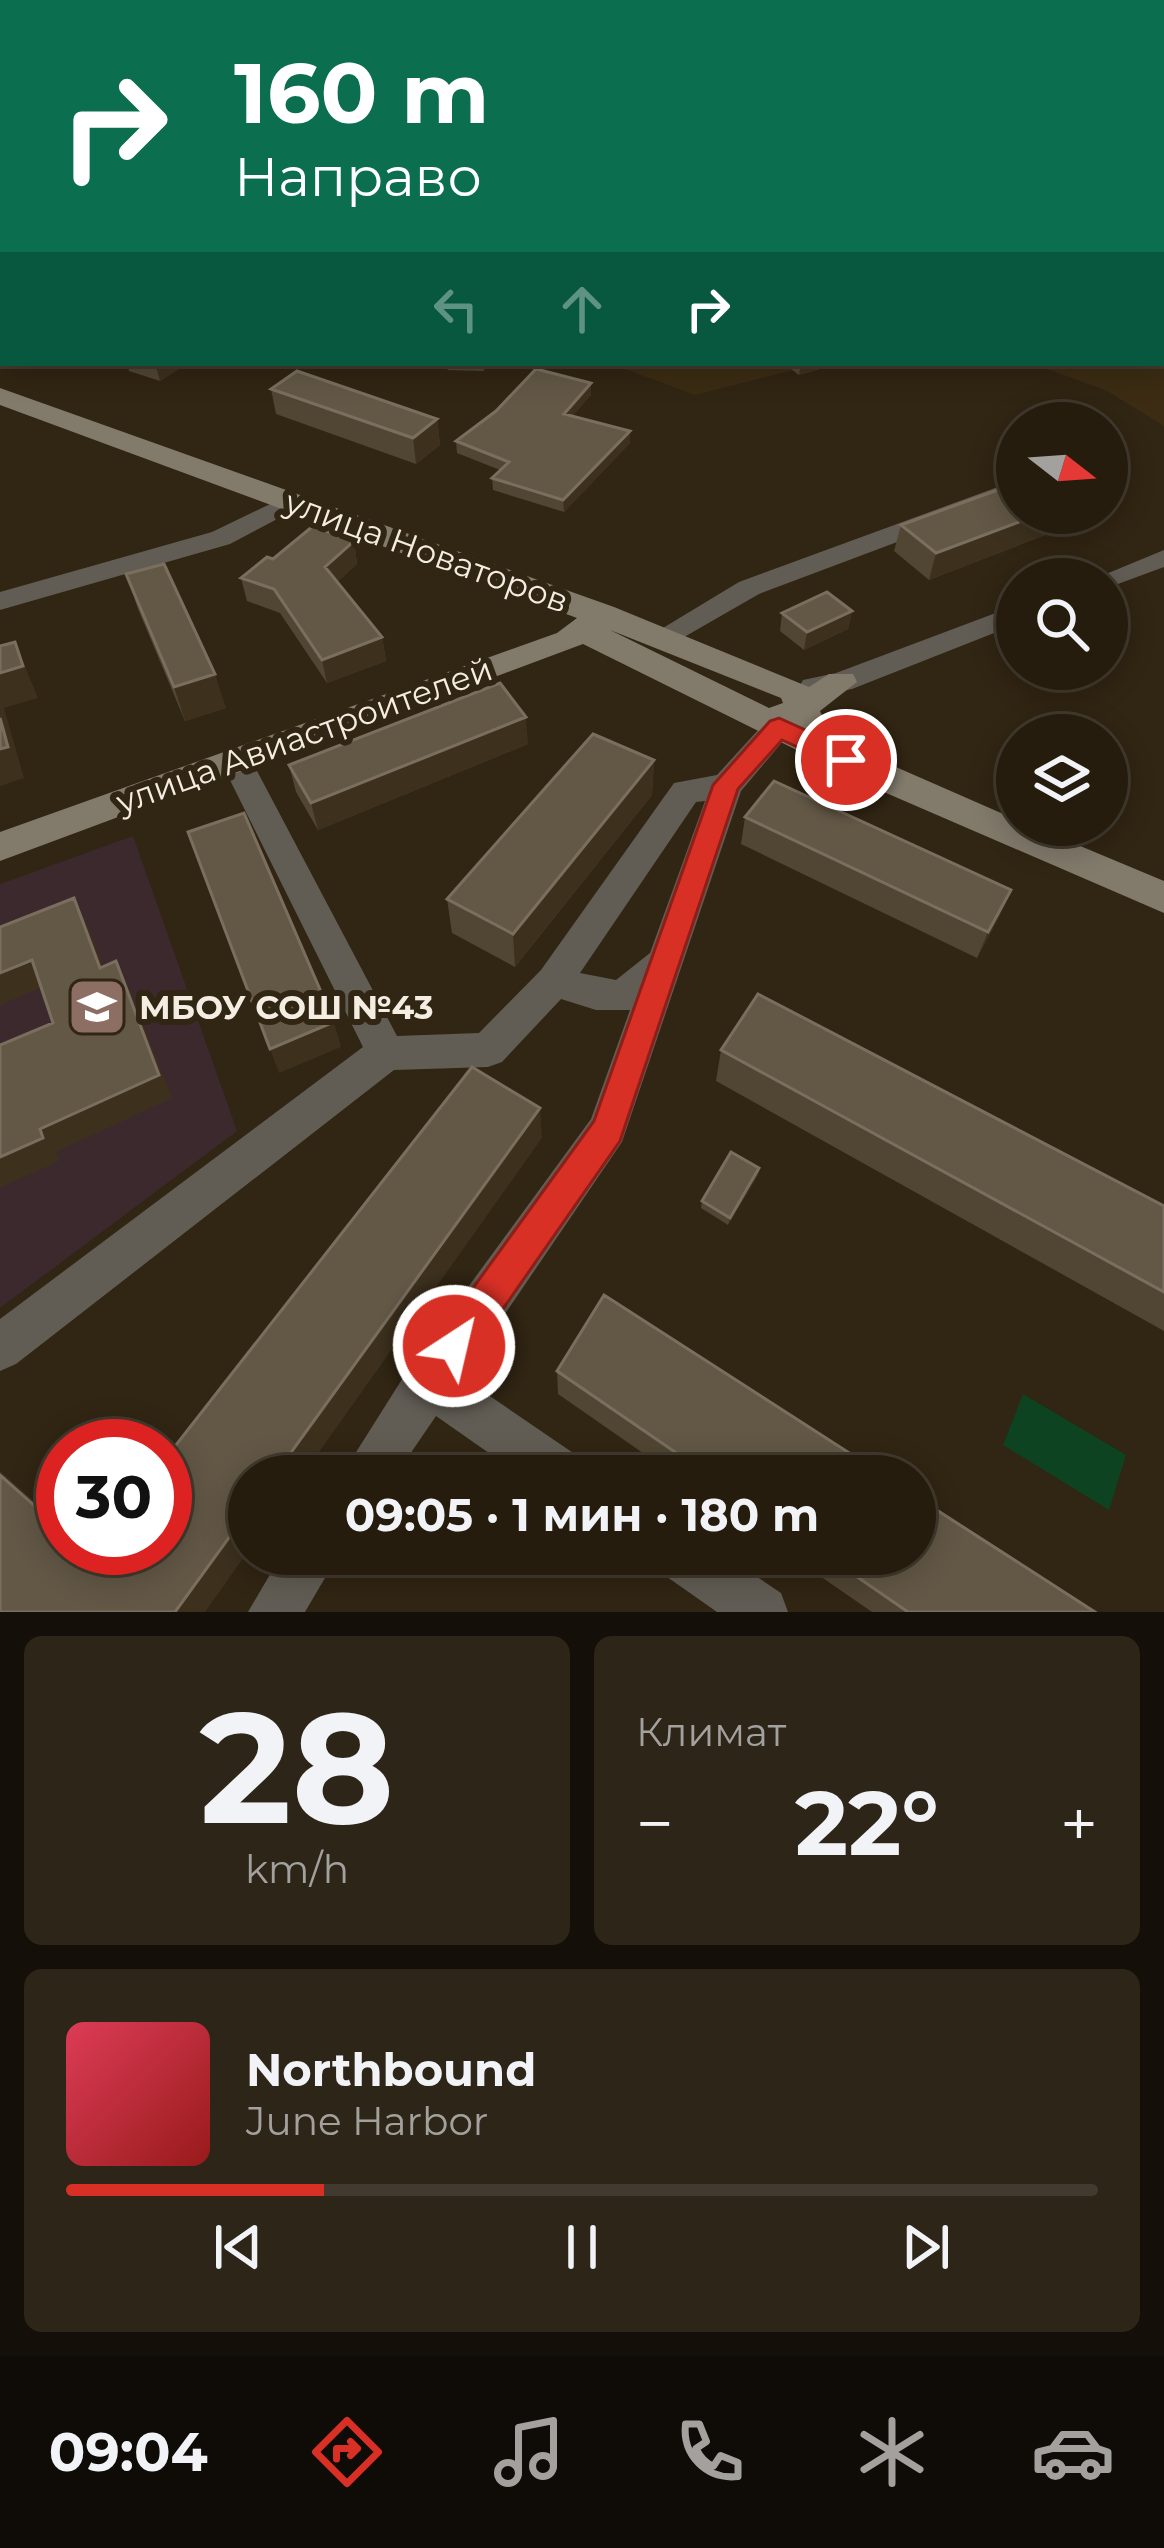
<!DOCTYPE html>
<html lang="ru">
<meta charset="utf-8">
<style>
:root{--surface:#251c0e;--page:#2d2517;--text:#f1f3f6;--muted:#a3a19e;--line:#423a2e;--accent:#d93025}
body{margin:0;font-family:Montserrat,sans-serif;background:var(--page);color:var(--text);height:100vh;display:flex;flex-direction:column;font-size:45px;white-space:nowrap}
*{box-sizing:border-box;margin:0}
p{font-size:39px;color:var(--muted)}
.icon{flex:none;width:66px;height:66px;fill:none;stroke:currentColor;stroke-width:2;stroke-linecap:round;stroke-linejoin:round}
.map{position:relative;height:1612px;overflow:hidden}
.sheet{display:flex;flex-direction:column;gap:24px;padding:24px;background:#140f08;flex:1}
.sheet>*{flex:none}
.banner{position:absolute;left:0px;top:0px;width:1164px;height:366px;box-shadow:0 6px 30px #0003,0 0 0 3px var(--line);background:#0b6e4f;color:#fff;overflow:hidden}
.needle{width:78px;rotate:107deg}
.buttons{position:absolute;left:996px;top:402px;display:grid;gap:24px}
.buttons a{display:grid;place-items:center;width:132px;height:132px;border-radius:50%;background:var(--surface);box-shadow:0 6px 30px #0003,0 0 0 3px var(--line);font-size:60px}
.speed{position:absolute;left:36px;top:1419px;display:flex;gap:24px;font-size:60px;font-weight:700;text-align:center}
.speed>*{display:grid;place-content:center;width:156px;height:156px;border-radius:50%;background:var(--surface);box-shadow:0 6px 30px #0003,0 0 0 3px var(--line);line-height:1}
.speed .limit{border:18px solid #d22;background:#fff;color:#111}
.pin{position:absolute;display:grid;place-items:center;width:102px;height:102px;color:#fff;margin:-51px;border:6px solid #fff;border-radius:50%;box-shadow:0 3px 12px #0007}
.me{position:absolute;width:132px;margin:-66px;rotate:35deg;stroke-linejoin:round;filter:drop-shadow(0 0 9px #0008)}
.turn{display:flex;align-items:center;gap:42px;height:252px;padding:0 36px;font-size:54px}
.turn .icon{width:156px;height:156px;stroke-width:2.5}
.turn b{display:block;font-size:84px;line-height:102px}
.lanes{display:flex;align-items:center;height:114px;padding:0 36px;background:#0003;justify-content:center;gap:60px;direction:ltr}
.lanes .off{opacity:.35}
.big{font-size:90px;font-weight:700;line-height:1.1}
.sheet .widget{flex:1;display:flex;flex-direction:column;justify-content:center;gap:18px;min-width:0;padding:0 42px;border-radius:18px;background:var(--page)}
.sheet .dial{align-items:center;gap:0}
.dial b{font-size:156px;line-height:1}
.song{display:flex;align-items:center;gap:36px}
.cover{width:144px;height:144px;border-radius:18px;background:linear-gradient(135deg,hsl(350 70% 55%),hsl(0 70% 35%))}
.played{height:12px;border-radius:6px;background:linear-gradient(90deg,var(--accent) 25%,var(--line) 25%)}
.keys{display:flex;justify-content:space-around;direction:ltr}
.heat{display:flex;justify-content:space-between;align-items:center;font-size:66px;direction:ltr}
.sheet .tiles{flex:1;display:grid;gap:24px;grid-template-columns:1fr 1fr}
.widget:last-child{grid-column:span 2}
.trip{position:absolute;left:228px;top:1455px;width:708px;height:120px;border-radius:60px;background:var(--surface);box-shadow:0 6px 30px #0003,0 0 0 3px var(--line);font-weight:700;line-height:120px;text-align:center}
.tab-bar{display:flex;height:192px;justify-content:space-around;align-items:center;background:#0f0b06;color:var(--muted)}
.tab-bar .icon{width:84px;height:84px}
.tab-bar .selected{color:var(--accent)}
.tab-bar b{font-size:54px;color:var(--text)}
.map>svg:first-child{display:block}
.built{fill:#3b2c13}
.education{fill:#3c292d}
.green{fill:#0d4321}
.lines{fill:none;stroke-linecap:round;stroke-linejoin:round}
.street{fill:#625d54;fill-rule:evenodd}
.secondary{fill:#827b6c;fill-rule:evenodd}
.wall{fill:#514633}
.shaded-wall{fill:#3d311e}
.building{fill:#635846;stroke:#7a6f5e;stroke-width:3}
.route{fill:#d93025;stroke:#8d1f18;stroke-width:3}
.labels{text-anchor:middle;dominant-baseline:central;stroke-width:12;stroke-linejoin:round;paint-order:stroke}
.street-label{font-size:33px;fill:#f4ede1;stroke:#312513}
.poi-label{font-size:33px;font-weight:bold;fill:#f4ede1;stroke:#312513;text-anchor:start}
</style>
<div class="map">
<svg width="1164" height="1612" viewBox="0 0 1164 1612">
<rect width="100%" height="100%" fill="#312513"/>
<path class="built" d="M0,0h1164v426l-57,-35 -76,-28h130v-360h-1158v106z
M609,363h213l-127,32z"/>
<path class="education" d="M133,836l104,295 -237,177v-424z"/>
<path class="green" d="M1023,1394l103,61 -17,55 -106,-65z"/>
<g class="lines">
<path class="street" d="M1017,480v17l-258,97 -87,50 -10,2 -14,-9 91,-55z
M291,494l13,8 -4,5 -70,37 -230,66v-18l212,-60z
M1164,550v17l-57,21v-9h-13z
M1017,605v19l-165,65 -38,8 -15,-10 4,-7 33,-7z
M779,716l11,3 5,8 -54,64 -119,351 -160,235 120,82 8,17h-68l-86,-60 -41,60h-54l70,-111 180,-246 39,-109h-34l-35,-11 -59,63 -14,5 -94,3 -378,294 -16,7v-52l363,-272 -142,-285 5,-8h22l149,282 82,-3 62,-63 133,-187 43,-8 51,-56zM705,801l-55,152 -34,27 -36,-7 116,-171z
M282,1554h57l-34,58h-57z
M652,1554h71l58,39 7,19h-71l-57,-40z"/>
<path class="secondary" d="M0,388l614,219 195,80 20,-13h24l4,8 -37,29 12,28 185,81v5h13l134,56v32l-301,-130 -280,-139 -583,217v-29l557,-199 20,-15 -577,-213zM610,630l171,68 2,5 -14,5z"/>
</g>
<path class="wall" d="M329,0h782l-3,3h-767z
M1164,0v317l-3,-1v-313z
M127,363h61l-28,18 -31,-10z
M443,363h40l1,8 -36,-1z
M783,363h57l-41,12z
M591,383v12l-19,21 58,27 -66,69 -71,-22 -1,-12 8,-8 -43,-17 -1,-12z
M271,389l166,30 3,26 -24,19 -140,-50z
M1017,513h78l-1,3 -165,64 -35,-29 7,-26z
M354,541l3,23 -20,18 45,55 4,24 -59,22 -47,-70 -33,-12 -6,-23 32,-19z
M126,574l100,134 -41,13 -47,-112z
M852,611l-4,18 -44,21 -24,-19 2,-18z
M528,744l-210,86 -22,-38 -7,-27z
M654,760l-2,35 -137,172 -63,-34 -5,-34z
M745,817l266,73 -11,25 -23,43 -236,-114z
M721,1050l443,156v125l-448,-250z
M759,1168l-1,7 -30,50 -27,-17 1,-7z
M557,1371l328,105h-209l-118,-82z
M788,1554h127l180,58h-223z"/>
<path class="shaded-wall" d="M1091,0h20l-3,3h-20z
M3,67v28l-2,1 -1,-28z
M155,363h33l-28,18z
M801,363h39l-41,12z
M591,383v12l-27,31v-12z
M437,419l3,26 -24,19 -3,-26z
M630,431v12l-66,69 -1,-12z
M1043,513h52l-1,3 -165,64 7,-27z
M354,541l3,23 -28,26 -4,-23z
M852,611l-4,18 -44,21 3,-18z
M382,637l4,24 -59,22 -5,-23z
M15,642l23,56 -34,10 20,70 -24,8v-113z
M215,674l11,34 -41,13 -11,-34z
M526,717l2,27 -210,86 -7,-27z
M654,760l-2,35 -137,172 -2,-33z
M1011,890l-11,25 -23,43 11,-26z
M74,898l13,26 26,69 -13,-25z
M32,960l15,25 -47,20v-32z
M116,961l12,25 44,112 -116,54 3,9 -59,27v-31l40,-28z
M334,1022l7,25 -62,26 -9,-24z
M540,1108l2,30 -240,338h-28z
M759,1168l-1,7 -30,50 2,-7z
M0,1471l63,56v4l-63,-56z
M249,1510v40l-44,62h-30z"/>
<path class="building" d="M0,0h20l10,3h-27v11l-3,1z
M422,0h669l-3,3h-659l2,-1z
M1160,0h4v283h-3v-280h-5z
M0,23l3,1v43l-3,1z
M536,369l55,14 -27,31 66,17 -67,69 -71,-22 17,-16 -53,-21 40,-30z
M297,371l140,48 -24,19 -142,-49z
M1017,483v30h26l-107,40 -35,-28z
M313,526l41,15 -29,26 57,70 -60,23 -48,-71 -33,-11 26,-21 6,2z
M164,564l51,110 -41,13 -48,-113z
M827,592l25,19 -45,21 -25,-19z
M15,642l8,24 -23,7v-27z
M500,683l26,34 -215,86 -22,-38z
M0,718l8,29 -8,2z
M593,734l61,26 -141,174 -66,-35z
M774,781l237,109 -23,42 -243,-115z
M244,813l90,209 -64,27 -82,-217z
M74,898l26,70 16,-7 43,114 -119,54 3,9 -43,19v-112l53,-22 -21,-63 -32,13v-46z
M758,994l406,212v86l-443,-242z
M472,1067l68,41 -266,368h-25v34l-74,102h-175v-137l63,56v17h19l8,7 5,-7h70v-89z
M731,1152l28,16 -29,50 -28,-17z
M604,1295l281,181h-175l-153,-105z
M915,1496l180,116h-187l-84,-58h91z"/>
<path class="route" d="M779,718l77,35 3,7 -13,9 -64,-29 -44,49 -118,352 -152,218 -14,6 -13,-6 -6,-13 6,-14 153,-211 119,-336 57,-64z"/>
<defs>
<symbol id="school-square" viewBox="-11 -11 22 22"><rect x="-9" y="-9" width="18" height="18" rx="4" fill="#8d6e63" stroke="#312513"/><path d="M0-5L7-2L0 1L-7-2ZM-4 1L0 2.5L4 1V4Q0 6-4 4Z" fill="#fff"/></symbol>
</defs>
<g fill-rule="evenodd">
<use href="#school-square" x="64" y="974" width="66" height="66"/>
</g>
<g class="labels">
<g class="street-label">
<text transform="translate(427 551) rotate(20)">улица Новаторов</text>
<text transform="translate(304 735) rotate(-20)">улица Авиастроителей</text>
</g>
<g class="poi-label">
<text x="139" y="1007">МБОУ СОШ №43</text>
</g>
</g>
</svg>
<div class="buttons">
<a><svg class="needle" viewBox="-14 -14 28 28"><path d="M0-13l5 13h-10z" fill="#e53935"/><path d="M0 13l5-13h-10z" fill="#a3a19e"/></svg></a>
<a><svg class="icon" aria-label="search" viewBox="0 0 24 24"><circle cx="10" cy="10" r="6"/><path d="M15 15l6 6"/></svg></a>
<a><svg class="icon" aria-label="layers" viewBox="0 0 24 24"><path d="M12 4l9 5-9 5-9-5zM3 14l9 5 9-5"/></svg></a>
</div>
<div class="speed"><div class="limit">30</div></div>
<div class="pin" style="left:846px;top:760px;background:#d93025"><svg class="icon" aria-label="arrive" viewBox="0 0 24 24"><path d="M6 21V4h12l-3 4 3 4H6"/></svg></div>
<svg class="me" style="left:454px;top:1346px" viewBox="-20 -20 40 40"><circle r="17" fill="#d93025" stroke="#fff" stroke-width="3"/><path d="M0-11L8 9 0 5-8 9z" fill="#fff"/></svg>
<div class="trip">09:05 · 1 мин · 180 m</div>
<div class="banner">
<div class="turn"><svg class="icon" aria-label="right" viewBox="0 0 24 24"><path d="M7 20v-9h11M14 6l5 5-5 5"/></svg><div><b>160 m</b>Направо</div></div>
<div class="lanes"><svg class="icon off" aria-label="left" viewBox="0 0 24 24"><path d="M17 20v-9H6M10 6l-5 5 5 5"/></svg><svg class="icon off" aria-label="ahead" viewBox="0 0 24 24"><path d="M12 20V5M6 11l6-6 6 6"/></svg><svg class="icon" aria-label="right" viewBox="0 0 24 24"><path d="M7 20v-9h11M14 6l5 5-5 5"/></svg></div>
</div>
</div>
<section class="sheet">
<div class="tiles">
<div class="widget dial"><b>28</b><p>km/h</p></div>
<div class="widget"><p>Климат</p>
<div class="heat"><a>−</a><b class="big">22°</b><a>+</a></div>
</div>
<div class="widget">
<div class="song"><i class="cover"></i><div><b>Northbound</b><p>June Harbor</p></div></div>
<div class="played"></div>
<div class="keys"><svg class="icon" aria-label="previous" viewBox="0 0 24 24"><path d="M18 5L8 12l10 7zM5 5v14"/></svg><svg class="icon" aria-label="pause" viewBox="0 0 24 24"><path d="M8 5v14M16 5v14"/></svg><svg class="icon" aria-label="next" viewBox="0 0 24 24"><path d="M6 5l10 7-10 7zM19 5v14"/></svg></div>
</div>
</div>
</section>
<nav class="tab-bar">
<b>09:04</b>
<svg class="icon selected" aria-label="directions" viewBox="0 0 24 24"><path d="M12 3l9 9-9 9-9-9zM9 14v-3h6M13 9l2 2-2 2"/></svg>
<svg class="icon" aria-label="music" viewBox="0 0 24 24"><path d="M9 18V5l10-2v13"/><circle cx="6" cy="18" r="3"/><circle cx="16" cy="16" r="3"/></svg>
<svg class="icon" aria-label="phone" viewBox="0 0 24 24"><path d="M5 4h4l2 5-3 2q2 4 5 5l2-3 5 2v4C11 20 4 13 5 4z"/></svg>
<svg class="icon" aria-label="climate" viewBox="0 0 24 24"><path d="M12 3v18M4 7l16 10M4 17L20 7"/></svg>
<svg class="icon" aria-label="car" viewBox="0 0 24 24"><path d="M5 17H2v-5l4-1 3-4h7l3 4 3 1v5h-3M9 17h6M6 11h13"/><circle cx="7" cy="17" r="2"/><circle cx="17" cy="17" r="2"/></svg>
</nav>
